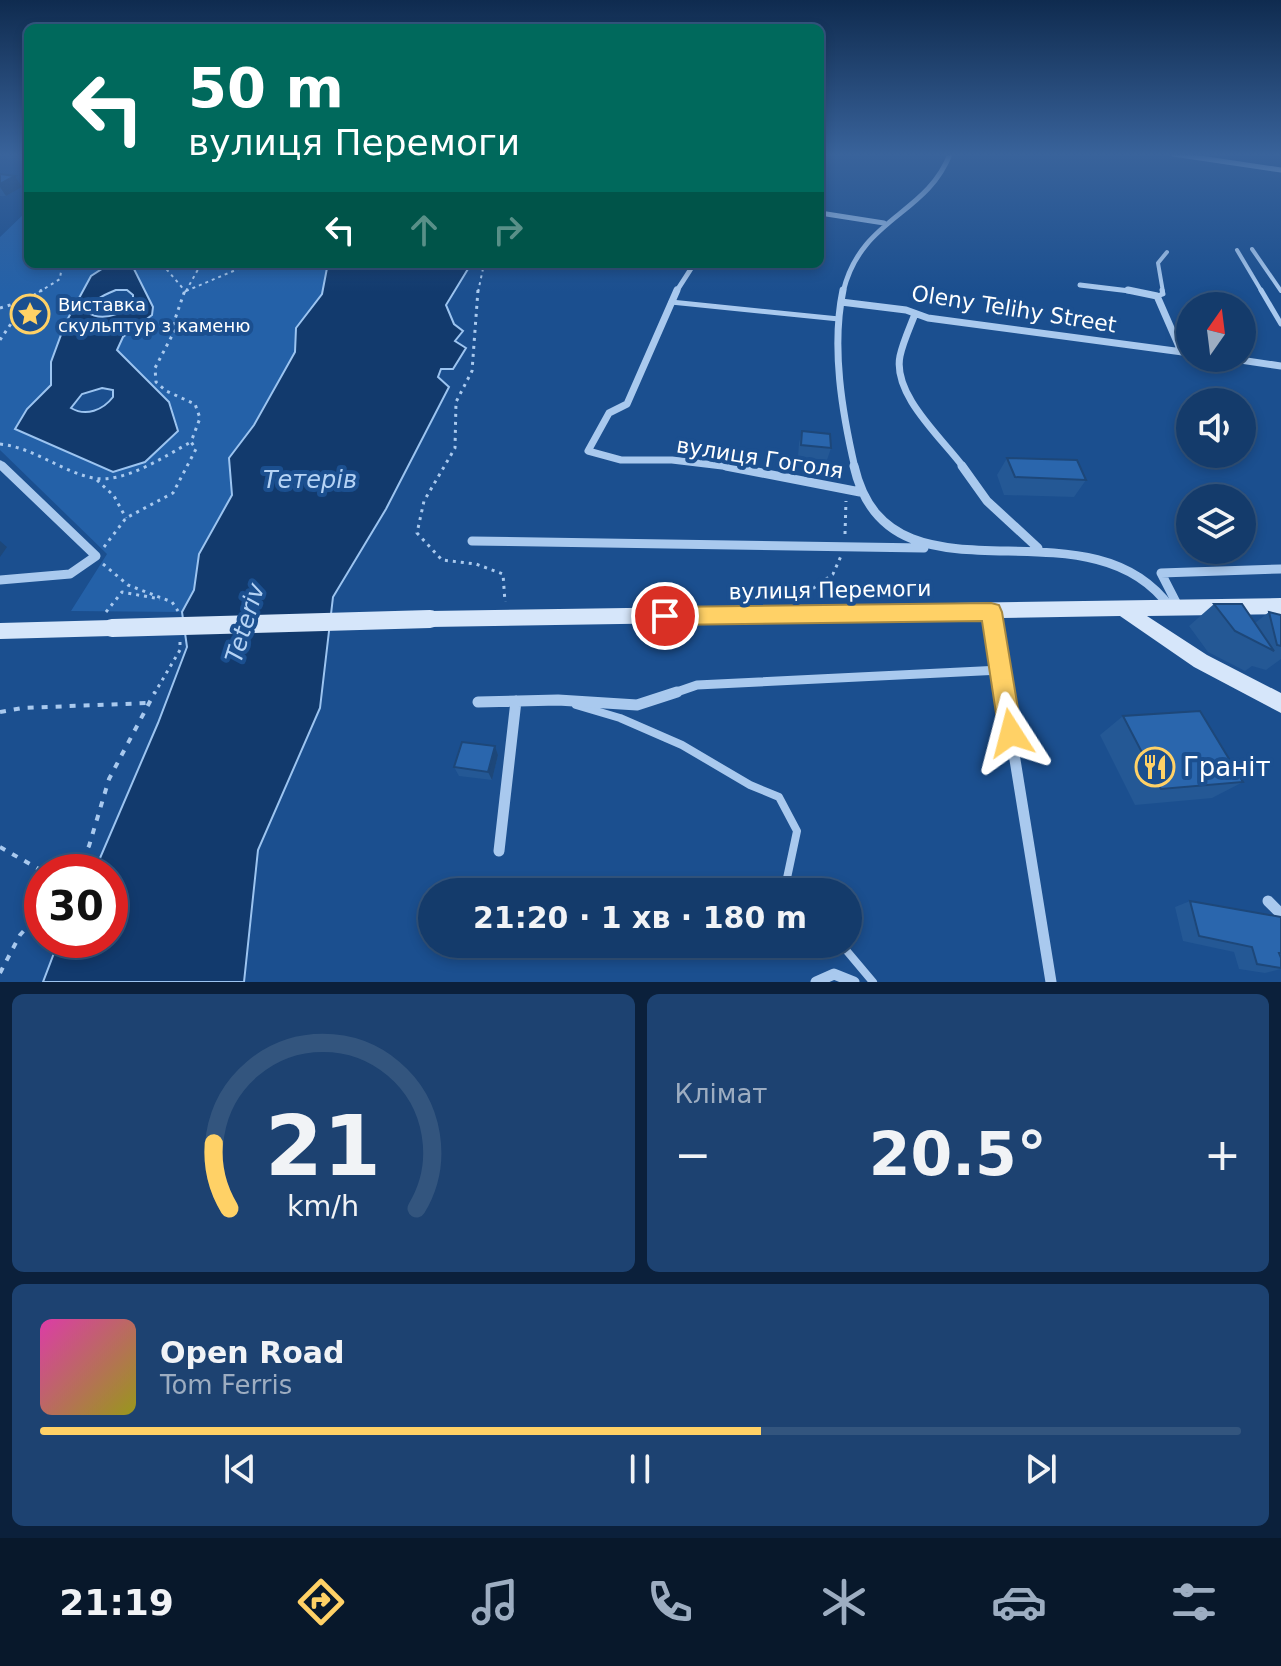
<!DOCTYPE html>
<html lang="uk">
<meta charset="utf-8">
<style>
:root{--surface:#143b6b;--page:#1d4271;--text:#f1f3f6;--muted:#9dadc1;--line:#33557e;--accent:#ffd166}
body{margin:0;font-family:"DejaVu Sans",sans-serif;background:var(--page);color:var(--text);height:100vh;display:flex;flex-direction:column;font-size:30px;white-space:nowrap}
*{box-sizing:border-box;margin:0}
p{font-size:26px;color:var(--muted)}
.icon{flex:none;width:44px;height:44px;fill:none;stroke:currentColor;stroke-width:2;stroke-linecap:round;stroke-linejoin:round}
.map{position:relative;height:982px;overflow:hidden}
.drawer{display:flex;flex-direction:column;gap:12px;padding:12px;background:#0b203b;flex:1}
.drawer>*{flex:none}
.banner{position:absolute;left:24px;top:24px;width:800px;height:244px;border-radius:12px;box-shadow:0 4px 12px #0003,0 0 0 2px var(--line);background:#00695c;color:#fff;overflow:hidden}
.needle{width:52px;rotate:14deg}
.tools{position:absolute;left:1176px;top:292px;display:grid;gap:16px}
.tools a{display:grid;place-items:center;width:80px;height:80px;border-radius:50%;background:var(--surface);box-shadow:0 4px 12px #0003,0 0 0 2px var(--line);font-size:40px}
.speed{position:absolute;left:24px;top:854px;display:flex;gap:16px;font-size:40px;font-weight:700;text-align:center}
.speed>*{display:grid;place-content:center;width:104px;height:104px;border-radius:50%;background:var(--surface);box-shadow:0 4px 12px #0003,0 0 0 2px var(--line);line-height:1}
.speed .limit{border:12px solid #d22;background:#fff;color:#111}
.pin{position:absolute;display:grid;place-items:center;width:68px;height:68px;color:#fff;margin:-34px;border:4px solid #fff;border-radius:50%;box-shadow:0 2px 8px #0007}
.me{position:absolute;width:88px;margin:-44px;rotate:351deg;stroke-linejoin:round;filter:drop-shadow(0 0 6px #0008)}
.turn{display:flex;align-items:center;gap:28px;height:168px;padding:0 32px;font-size:36px}
.turn .icon{width:104px;height:104px;stroke-width:2.5}
.turn b{display:block;font-size:56px;line-height:68px}
.lanes{display:flex;align-items:center;height:76px;padding:0 32px;background:#0003;justify-content:center;gap:40px;direction:ltr}
.lanes .off{opacity:.35}
.big{font-size:60px;font-weight:700;line-height:1.1}
.drawer .widget{flex:1;display:flex;flex-direction:column;justify-content:center;gap:12px;min-width:0;padding:0 28px;border-radius:12px;background:var(--page)}
.drawer .dial{align-items:center;gap:0}
.dial svg{height:208px;overflow:visible;fill:none;stroke:var(--line);stroke-width:7;stroke-linecap:round;text-anchor:middle}
.dial text{fill:var(--text);stroke:none}
.song{display:flex;align-items:center;gap:24px}
.cover{width:96px;height:96px;border-radius:12px;background:linear-gradient(135deg,hsl(320 70% 55%),hsl(60 70% 35%))}
.played{height:8px;border-radius:4px;background:linear-gradient(90deg,var(--accent) 60%,var(--line) 60%)}
.keys{display:flex;justify-content:space-around;direction:ltr}
.heat{display:flex;justify-content:space-between;align-items:center;font-size:44px;direction:ltr}
.drawer .tiles{flex:1;display:grid;gap:12px;grid-template-columns:1fr 1fr}
.widget:last-child{grid-column:span 2}
.trip{position:absolute;left:418px;top:878px;width:444px;height:80px;border-radius:40px;background:var(--surface);box-shadow:0 4px 12px #0003,0 0 0 2px var(--line);font-weight:700;line-height:80px;text-align:center}
.tabs{display:flex;height:128px;justify-content:space-around;align-items:center;background:#08182b;color:var(--muted)}
.tabs .icon{width:56px;height:56px}
.tabs .selected{color:var(--accent)}
.tabs b{font-size:36px;color:var(--text)}
.map>svg:first-child{display:block}
.green{fill:#2461a8}
.water{fill:#123a6d;stroke:#9cc4f0;stroke-width:2;fill-rule:evenodd}
.lines{fill:none;stroke-linecap:round;stroke-linejoin:round}
.path-far2{stroke:#a9c9ee;stroke-width:2;stroke-dasharray:3 4;stroke-linecap:butt}
.path-far1{stroke:#a9c9ee;stroke-width:3;stroke-dasharray:3 5;stroke-linecap:butt}
.path{stroke:#a9c9ee;stroke-width:4;stroke-dasharray:6 8;stroke-linecap:butt}
.lane-far2{stroke:#a9c9ee;stroke-width:4}
.lane-far1{stroke:#a9c9ee;stroke-width:5}
.lane{stroke:#a9c9ee;stroke-width:8}
.street-far3{stroke:#a9c9ee;stroke-width:5}
.street-far2{stroke:#a9c9ee;stroke-width:7}
.street-far1{stroke:#a9c9ee;stroke-width:9}
.street{stroke:#a9c9ee;stroke-width:11}
.secondary{fill:#d6e6fa;fill-rule:evenodd}
.secondary-bridge{stroke:#d6e6fa;stroke-width:18}
.wall{fill:#245895}
.shaded-wall{fill:#1d4779}
.building{fill:#2a66ad;stroke:#1d4779;stroke-width:2}
.route{fill:#ffd166;stroke:#a68842;stroke-width:2}
.labels{text-anchor:middle;dominant-baseline:central;stroke-width:8;stroke-linejoin:round;paint-order:stroke}
.far-poi-label{font-size:18px;fill:#fff;stroke:#1b4f8f;text-anchor:start}
.street-label{font-size:22px;fill:#fff;stroke:#1b4f8f}
.water-label{font-size:24px;font-style:italic;fill:#b5d3f5;stroke:#1b4f8f}
.near-poi-label{font-size:26px;fill:#fff;stroke:#1b4f8f;text-anchor:start}
</style>
<div class="map">
<svg width="1281" height="982" viewBox="0 0 1281 982">
<rect width="100%" height="100%" fill="#1b4f8f"/>
<path class="green" d="M28,210v54h96l-19,3 -14,9 -26,48 -14,37v24l-24,24 -11,21 41,15 112,-43 -53,-52 7,-13 29,-22 -28,-51h212l-9,5 -5,25 -26,34 -1,24 -41,73 -25,33 3,37 -33,59 -5,36 -12,22 -111,-1 36,-57 -107,-104v-213z"/>
<path class="water" d="M124,264l9,3 20,40 -1,8 -29,22 -6,13 52,52 9,29 -33,31 -32,10 -98,-43 12,-20 24,-24v-23l14,-38 26,-48 14,-9zM116,290h11l6,5v11c-13,8 -32,16 -46,6 6,-13 17,-17 29,-22zM102,388l11,2v7c-10,13 -27,20 -42,11l11,-14z
M336,264h135l-25,41 8,19 9,7 -8,10 11,7 -13,21h-12l-3,8 11,10 -63,122 -53,88 -13,111 -62,142 -14,132h-201l16,-42h51v-68h-16l64,-149 29,-76 -5,-35 12,-22 5,-36 33,-59 -3,-37 25,-33 41,-73 1,-24 26,-34 5,-26z"/>
<g class="lines">
<path class="path-far2" d="M162,264l24,28
M186,291l64,-27
M186,291l15,-27
M39,292l21,-13 2,-15
M478,292l6,-28"/>
<path class="path-far1" d="M478,290l-6,81 -16,31 -1,46 -31,53 -7,32 25,27 34,4 27,10 2,28
M0,308l27,-8
M0,340l27,-40 15,-10
M0,444c35,4 60,27 93,34 31,6 72,-22 98,-36
M97,480l17,16 12,22
M845,534l1,-33
M104,547l22,-29 47,-25 23,-44 -5,-7 9,-24 -5,-14 -29,-13 -10,-9 -1,-14 21,-40 -2,-6 11,-32
M103,564l25,21 44,17 6,9
M800,598l33,-24 8,-18
M106,612l16,-20 38,7
M154,694l26,-44v-8"/>
<path class="path" d="M0,712l22,-4 126,-5
M0,847l44,25
M75,872l14,-26 20,-67 46,-87
M0,973l20,-38 22,-24"/>
<path class="lane-far2" d="M1252,249l29,42
M1237,250l25,42
M1163,292l-5,-29 9,-11"/>
<path class="lane-far1" d="M1261,290l20,34
M1157,296l6,-2 -1,-4
M671,302l168,17"/>
<path class="lane" d="M576,705l44,13 62,27 68,40 29,12 18,34 -10,47 12,14
M841,944l32,38"/>
<path class="street-far3" d="M1173,154l108,16
M820,213l64,10
M1080,285l58,7
M676,292l18,-28
M843,292c18,-75 83,-76 107,-138"/>
<path class="street-far2" d="M677,290l-50,114 -18,9 -21,38 33,9h51l67,8
M843,290c-12,57 -1,122 12,178
M1128,290l29,6 24,55
M841,302l65,8 22,8 262,35
M915,314c-5,13 -12,28 -15,42 -8,39 43,83 64,112
M1227,358l54,8
M0,464l4,4"/>
<path class="street-far1" d="M726,466l134,26
M854,466c35,153 233,26 316,141
M962,466l25,35 51,47
M472,541l452,7
M0,580l70,-6 26,-18 -94,-90
M1179,608l-18,-35 120,-4
M991,612l13,82
M671,694l26,-9 304,-15"/>
<path class="street" d="M1004,692l47,290
M478,702l80,-2 79,5 40,-13
M499,851l17,-150
M1268,901l13,13
M816,982l18,-8 20,8"/>
<path class="secondary" d="M1281,598v16l-134,2 60,39 74,38v20l-87,-46 -74,-51 -690,11 -7,-2 -2,-6 2,-6 7,-2z
M112,620l7,2 2,6 -2,6 -7,2 -112,3v-16z"/>
<path class="secondary-bridge" d="M112,628l318,-9"/>
</g>
<path class="wall" d="M3,154h25v8l-21,-3z
M0,174l15,2 7,11 -16,9h-6z
M802,431l29,17 -4,12 -29,-3 1,-14z
M1007,458l79,22 -12,17 -70,-2 -7,-20z
M1214,604l41,19 14,-11 12,3v44l-15,11 -14,-4 -7,5 -37,-19 -19,-26z
M1123,716l120,66 -31,16 -77,7 -35,-70z
M495,746l3,9 -6,25 -33,-4 -5,-9z
M1190,901l91,16v52l-16,4 -26,-4 -5,-17 -51,-11 -8,-34z"/>
<path class="shaded-wall" d="M15,176l7,11 -16,9 -6,-9v-3z
M0,541l7,6 -7,10z
M495,746l3,9 -6,25 -4,-8z"/>
<path class="building" d="M0,174l15,2 -15,8z
M802,431l28,3 1,14 -30,-3z
M1007,458l70,2 9,20 -71,-3z
M1214,604h28l32,47 -39,-20z
M1269,612l12,3v31l-4,-1z
M1200,711l43,71 -82,7 -38,-73z
M462,742l33,4 -7,26 -34,-5z
M1190,901l91,16v36h-2l2,5v10l-24,-4 -5,-17 -53,-11z"/>
<linearGradient id="sky" x2="0" y2="1"><stop stop-color="#0f2b4f"/><stop offset="0.53" stop-color="#39639b"/><stop offset="1" stop-color="#39639b" stop-opacity="0"/></linearGradient>
<rect width="1281" height="292" fill="url(#sky)"/>
<path class="route" d="M991,603l8,2 3,7 20,121 -3,8 -8,3 -9,-3 -3,-8 -17,-112 -317,4 -7,-3 -3,-6 3,-6 7,-3z"/>
<defs>
<symbol id="sight-ring" viewBox="-11 -11 22 22"><circle r="9.5" fill="#1b4f8f" stroke="#ffd166" stroke-width="1.5"/><path d="M0-6L1.8-2.2L6-1.7L2.9 1.2L3.7 5.4L0 3.3L-3.7 5.4L-2.9 1.2L-6-1.7L-1.8-2.2Z" fill="#ffd166"/></symbol>
<symbol id="restaurant-ring" viewBox="-11 -11 22 22"><circle r="9.5" fill="#1b4f8f" stroke="#ffd166" stroke-width="1.5"/><path d="M-5-6h1v4h1v-4h1v4h1v-4h1v5L-1.5 .5V6h-2V.5L-5-1ZM5-6V6H3V1.5H1.5Q1.5-4 5-6Z" fill="#ffd166"/></symbol>
</defs>
<g fill-rule="evenodd">
<use href="#sight-ring" x="8" y="292" width="44" height="44"/>
<use href="#restaurant-ring" x="1133" y="745" width="44" height="44"/>
</g>
<g class="labels">
<g class="far-poi-label">
<text x="58" y="304">Виставка<tspan x="58" dy="21">скульптур з каменю</tspan></text>
</g>
<g class="street-label">
<text transform="translate(1014 309) rotate(9)">Oleny Telihy Street</text>
<text transform="translate(760 458) rotate(9)">вулиця Гоголя</text>
<text transform="translate(830 590) rotate(-1)">вулиця Перемоги</text>
</g>
<g class="water-label">
<text x="310" y="480">Тетерів</text>
<text transform="translate(245 623) rotate(-73)">Teteriv</text>
</g>
<g class="near-poi-label">
<text x="1183" y="767">Граніт</text>
</g>
</g>
</svg>
<div class="tools">
<a><svg class="needle" viewBox="-14 -14 28 28"><path d="M0-13l5 13h-10z" fill="#e53935"/><path d="M0 13l5-13h-10z" fill="#9dadc1"/></svg></a>
<a><svg class="icon" aria-label="sound" viewBox="0 0 24 24"><path d="M4 9h4l5-4v14l-5-4H4zM17 9q2 3 0 6"/></svg></a>
<a><svg class="icon" aria-label="layers" viewBox="0 0 24 24"><path d="M12 4l9 5-9 5-9-5zM3 14l9 5 9-5"/></svg></a>
</div>
<div class="speed"><div class="limit">30</div></div>
<div class="pin" style="left:665px;top:616px;background:#d93025"><svg class="icon" aria-label="arrive" viewBox="0 0 24 24"><path d="M6 21V4h12l-3 4 3 4H6"/></svg></div>
<svg class="me" style="left:1011px;top:733px" viewBox="-20 -20 40 40"><path d="M0-17L14 15 0 8-14 15z" fill="#ffd166" stroke="#fff" stroke-width="4"/></svg>
<div class="trip">21:20 · 1 хв · 180 m</div>
<div class="banner">
<div class="turn"><svg class="icon" aria-label="left" viewBox="0 0 24 24"><path d="M17 20v-9H6M10 6l-5 5 5 5"/></svg><div><b>50 m</b>вулиця Перемоги</div></div>
<div class="lanes"><svg class="icon" aria-label="left" viewBox="0 0 24 24"><path d="M17 20v-9H6M10 6l-5 5 5 5"/></svg><svg class="icon off" aria-label="ahead" viewBox="0 0 24 24"><path d="M12 20V5M6 11l6-6 6 6"/></svg><svg class="icon off" aria-label="right" viewBox="0 0 24 24"><path d="M7 20v-9h11M14 6l5 5-5 5"/></svg></div>
</div>
</div>
<section class="drawer">
<div class="tiles">
<div class="widget dial"><svg viewBox="0 0 100 80">
<path d="M14 69A42 42 0 1 1 86 69"/>
<path d="M14 69A42 42 0 0 1 8 44" stroke="#ffd166"/>
<text x="50" y="56" font-size="32" font-weight="700">21</text>
<text x="50" y="72" font-size="11">km/h</text>
</svg></div>
<div class="widget"><p>Клімат</p>
<div class="heat"><a>−</a><b class="big">20.5°</b><a>+</a></div>
</div>
<div class="widget">
<div class="song"><i class="cover"></i><div><b>Open Road</b><p>Tom Ferris</p></div></div>
<div class="played"></div>
<div class="keys"><svg class="icon" aria-label="previous" viewBox="0 0 24 24"><path d="M18 5L8 12l10 7zM5 5v14"/></svg><svg class="icon" aria-label="pause" viewBox="0 0 24 24"><path d="M8 5v14M16 5v14"/></svg><svg class="icon" aria-label="next" viewBox="0 0 24 24"><path d="M6 5l10 7-10 7zM19 5v14"/></svg></div>
</div>
</div>
</section>
<nav class="tabs">
<b>21:19</b>
<svg class="icon selected" aria-label="directions" viewBox="0 0 24 24"><path d="M12 3l9 9-9 9-9-9zM9 14v-3h6M13 9l2 2-2 2"/></svg>
<svg class="icon" aria-label="music" viewBox="0 0 24 24"><path d="M9 18V5l10-2v13"/><circle cx="6" cy="18" r="3"/><circle cx="16" cy="16" r="3"/></svg>
<svg class="icon" aria-label="phone" viewBox="0 0 24 24"><path d="M5 4h4l2 5-3 2q2 4 5 5l2-3 5 2v4C11 20 4 13 5 4z"/></svg>
<svg class="icon" aria-label="climate" viewBox="0 0 24 24"><path d="M12 3v18M4 7l16 10M4 17L20 7"/></svg>
<svg class="icon" aria-label="car" viewBox="0 0 24 24"><path d="M5 17H2v-5l4-1 3-4h7l3 4 3 1v5h-3M9 17h6M6 11h13"/><circle cx="7" cy="17" r="2"/><circle cx="17" cy="17" r="2"/></svg>
<svg class="icon" aria-label="filters" viewBox="0 0 24 24"><path d="M4 7h16M4 17h16"/><circle cx="9" cy="7" r="2"/><circle cx="15" cy="17" r="2"/></svg>
</nav>
